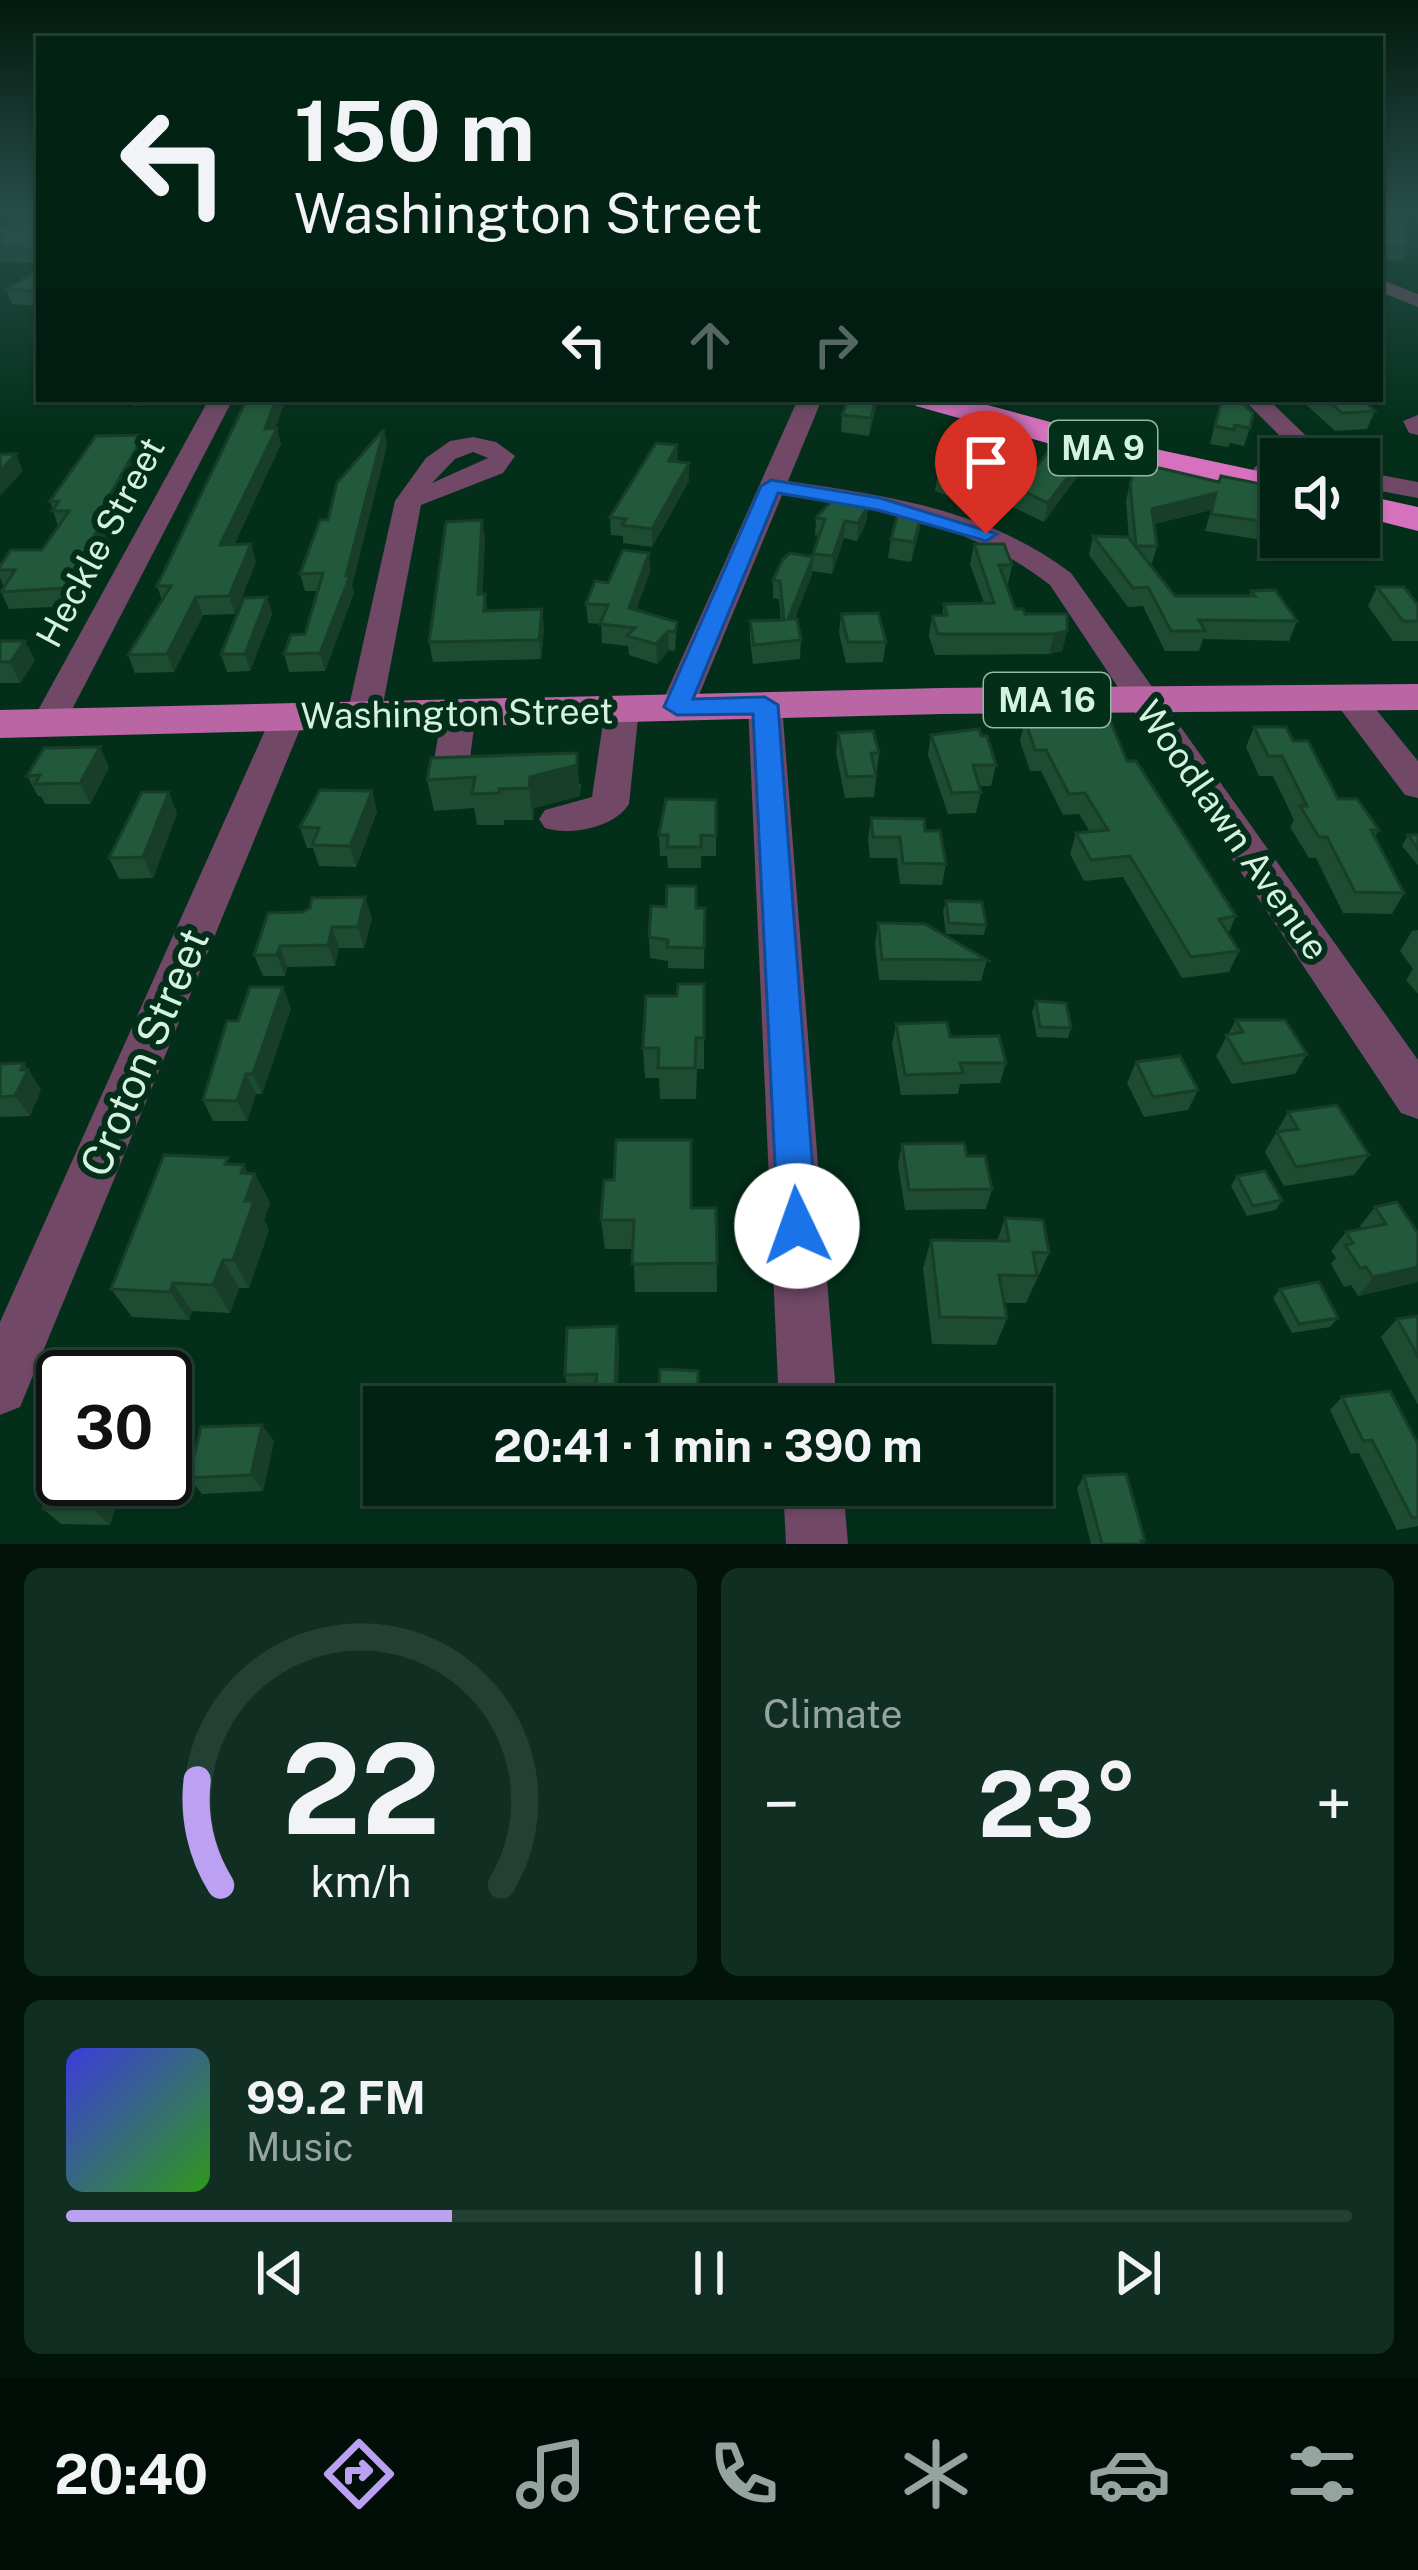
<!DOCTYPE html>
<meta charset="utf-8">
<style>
:root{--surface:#022314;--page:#102f22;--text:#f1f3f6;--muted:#96a4a0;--line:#234034;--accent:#bca0f2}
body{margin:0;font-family:"Public Sans",sans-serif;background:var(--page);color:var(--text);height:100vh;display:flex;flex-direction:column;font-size:45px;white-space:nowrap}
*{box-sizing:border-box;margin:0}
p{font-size:39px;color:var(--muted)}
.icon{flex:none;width:66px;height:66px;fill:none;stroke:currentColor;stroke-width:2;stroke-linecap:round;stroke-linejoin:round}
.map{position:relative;height:1544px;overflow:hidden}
.drawer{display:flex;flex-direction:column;gap:24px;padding:24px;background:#01130b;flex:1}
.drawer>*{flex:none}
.hud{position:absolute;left:36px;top:36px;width:1347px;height:366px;border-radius:0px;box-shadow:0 3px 9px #0004,0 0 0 3px var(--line);background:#022314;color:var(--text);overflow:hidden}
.fabs{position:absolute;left:1260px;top:438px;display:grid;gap:24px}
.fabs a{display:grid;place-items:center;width:120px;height:120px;border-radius:0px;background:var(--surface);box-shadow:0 3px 9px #0004,0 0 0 3px var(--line);font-size:60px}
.speed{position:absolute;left:36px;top:1350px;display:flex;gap:24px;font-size:60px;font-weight:700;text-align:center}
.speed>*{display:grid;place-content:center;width:156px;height:156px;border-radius:50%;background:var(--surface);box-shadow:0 3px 9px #0004,0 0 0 3px var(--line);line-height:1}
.speed .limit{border:6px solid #111;border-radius:18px;background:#fff;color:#111}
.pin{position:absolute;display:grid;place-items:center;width:102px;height:102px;color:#fff;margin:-123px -51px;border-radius:50% 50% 50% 0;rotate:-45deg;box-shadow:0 0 12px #0007}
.pin .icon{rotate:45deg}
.me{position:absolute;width:132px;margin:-66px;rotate:357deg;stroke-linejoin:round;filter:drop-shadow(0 0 9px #0008)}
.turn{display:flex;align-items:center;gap:42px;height:252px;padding:0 60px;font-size:54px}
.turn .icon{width:156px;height:156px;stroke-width:2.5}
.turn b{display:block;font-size:84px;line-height:102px}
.lanes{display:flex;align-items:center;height:114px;padding:0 60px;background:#0003;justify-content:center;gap:60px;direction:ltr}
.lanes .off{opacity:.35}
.big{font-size:90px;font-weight:700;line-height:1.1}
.drawer .card{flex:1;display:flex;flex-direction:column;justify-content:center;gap:18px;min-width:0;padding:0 42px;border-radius:18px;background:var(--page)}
.drawer .dial{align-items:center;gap:0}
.dial svg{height:312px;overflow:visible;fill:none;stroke:var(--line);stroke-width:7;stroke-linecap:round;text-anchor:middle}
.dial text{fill:var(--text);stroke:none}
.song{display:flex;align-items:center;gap:36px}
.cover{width:144px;height:144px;border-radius:18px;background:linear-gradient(135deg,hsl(240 70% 55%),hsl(110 70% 35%))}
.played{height:12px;border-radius:6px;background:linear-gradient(90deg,var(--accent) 30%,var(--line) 30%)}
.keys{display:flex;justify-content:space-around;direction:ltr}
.heat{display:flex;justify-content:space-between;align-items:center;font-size:66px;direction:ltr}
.drawer .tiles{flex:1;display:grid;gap:24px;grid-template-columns:1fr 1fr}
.card:last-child{grid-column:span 2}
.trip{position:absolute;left:363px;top:1386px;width:690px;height:120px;border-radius:0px;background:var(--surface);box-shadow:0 3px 9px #0004,0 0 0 3px var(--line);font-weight:700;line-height:120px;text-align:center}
.tabs{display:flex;height:192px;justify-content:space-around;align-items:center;background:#010e08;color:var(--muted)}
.tabs .icon{width:84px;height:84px}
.tabs .active{color:var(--accent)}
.tabs b{font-size:54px;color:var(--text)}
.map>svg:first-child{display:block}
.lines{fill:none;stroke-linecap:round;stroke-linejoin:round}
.minor{fill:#714866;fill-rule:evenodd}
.major{fill:#ba66a4;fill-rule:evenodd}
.highway{fill:#d671bd;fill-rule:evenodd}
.wall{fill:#1d4c33}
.shaded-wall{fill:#183e29}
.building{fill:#22583b;stroke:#183e29;stroke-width:3}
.route{fill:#1a73e8;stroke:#114b97;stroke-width:3}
.labels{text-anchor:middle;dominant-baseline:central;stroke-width:12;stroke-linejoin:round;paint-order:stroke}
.shield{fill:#032f1a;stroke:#96b7a4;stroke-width:3}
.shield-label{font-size:33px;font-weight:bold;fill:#d5f1df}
.street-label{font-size:36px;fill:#d5f1df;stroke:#032f1a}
.near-street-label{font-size:42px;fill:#d5f1df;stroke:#032f1a}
</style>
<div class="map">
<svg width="1418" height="1544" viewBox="0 0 1418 1544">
<rect width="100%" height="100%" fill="#032f1a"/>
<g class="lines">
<path class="minor" d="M1380,279l38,15v13l-38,-15z
M209,399h24l-168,324 -5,8h-24l-5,-8z
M798,399h24l-34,82c101,15 200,29 283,92l347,487v59l-17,-6 -351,-528c-79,-62 -171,-75 -268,-90l-88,212 -5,8h-24l-5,-8z
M1243,399h25l62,60h-27z
M1418,415v20l-9,-2 -6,-12z
M473,437l23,5 19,14 -12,17 -82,32 -40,210 -5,8h-24l-5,-8 48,-214 31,-43 24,-17zM473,452l15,6 -56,25 23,-24z
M1281,463v16l-25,-3 -4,-5 4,-5z
M1359,471l59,11v16l-59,-11z
M1349,688l12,3 57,70v37l-13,-3 -73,-97 5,-7z
M765,694l12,4 5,7 55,702h-58l-31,-702 5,-7z
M622,698l12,3 5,8 -10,95c-15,24 -59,32 -84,24l-6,-9 6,-9 47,-13 13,-88 5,-8z
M459,702l12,3 5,8 -8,60 -5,9h-26l-5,-9 10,-60 5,-8z
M288,706l12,3 5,8 -285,690 -20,8v-93l271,-605 5,-8z
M783,1485h60l5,59h-62z"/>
<path class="major" d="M1418,684v26l-476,4 -942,24v-28l942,-22z"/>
<path class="highway" d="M911,399h54l167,45 149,32v22l-167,-36 -198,-56z
M1359,494l59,13v24l-59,-15z"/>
</g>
<path class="wall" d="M39,212v51l-39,-1v-32l14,-8 -1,-3z
M1380,212l27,36 -5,13 -22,-2z
M39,270v36l-27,-2 -6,-15z
M130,399h53l-2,3 -48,4z
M247,399h39l-11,29 6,16 -47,101 17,-1 5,18 -21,52 -32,1 -29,57 -39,1 -7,-18 34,-55 -5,-14z
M848,399h30l-9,37 -28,-4 1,-17z
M1221,399l29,29 -6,18 -14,-3 -2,4 -18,-3z
M1300,399h62l13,12 -8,18 -32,2z
M144,435l6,17 -31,55 3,8 -50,91 -63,3 -8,-17 3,-5 -4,-9v-12l42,-16 16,-24 -8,-25z
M387,445l-35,140 2,8 -29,78 -36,1 -5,-18 21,-20 13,-43h-13l-5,-17 28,-54z
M678,462l11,1v18l-37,66 -29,-4v-7l-12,-1 -1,-18z
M1085,466l-41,56 -31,-15 -10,8 -68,-24 3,-18 89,5z
M1219,482l62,6v40l-6,14 -70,-11 6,-21 -57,14 3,22 -5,17h-3l26,33h74l2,-5 46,30 -8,20 -86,-2 -4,12h-34l-22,-45 -15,1 -39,-52 4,-19 36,3 -3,-38 4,-17z
M868,506l-2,17 -9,18 -13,-3 -12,36 -20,-3 -17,48 6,21 -1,19 -47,5 -3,-24v-19l31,-1 -2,-21 -6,-1v-18l40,-23 6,-21 -4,-1 1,-17z
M922,513l-3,19 -8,30 -23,-4 3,-19z
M482,520l3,19 -3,55h3l2,17 57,17 -3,31 -108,3 -4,-20z
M974,544l38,21 -4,19h-2l9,25 52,22 -5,20 -13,3 -114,1 -6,-19 3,-20h10l2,-12 40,-1 -14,-39z
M649,553l1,19 -14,38 41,12 -2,29 -6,-1 -12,14 -28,-9 -1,-9 -26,-3 -1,-19 -13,-1 -2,-19 22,-21z
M1377,587l41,18v36h-25l-25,-35z
M267,597l5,17 -22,57 -23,1 -6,-18z
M841,614l45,28 -3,20 -37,1 -7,-30z
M0,641h25l10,20 -15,22h-20z
M1025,720l102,41 109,155 -8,18 11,17 -10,21 -47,6 -59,-101 -39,4 -14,-27 6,-21 14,-1 -11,-18 -16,1 -22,-44h-11l-10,-30z
M1254,727l39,14 45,58 41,31 -4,7 29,56 -12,21 -49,-1 -27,-55h-7l-19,-31 4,-7 -21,-44h-14l-13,-29z
M838,733l41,20 -5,44 -29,1 -9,-45z
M931,735l50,1 15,29 -5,21h-12l2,6 -5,21 -28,1 -20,-59z
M100,747l9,21 -19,36h-45l-4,-8h-3l-11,-20z
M431,758l150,26 -1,12 -46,12 -1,12h-29v5h-27l-3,-17 -40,3 -7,-31z
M372,791l5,21 -21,55 -37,-1 -6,-18h-6l-7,-21z
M177,813l-24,65 -34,1 -10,-21z
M871,818l54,13 21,33 -4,21 -42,-1 -3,-26h-27l-2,-19z
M659,835l57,1v20h-15v12h-33l-1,-12h-7z
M1408,835h10v30l-16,-19z
M946,901l40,24 -2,10 -38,-1 -3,-23z
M697,908h8l-1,61 -36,-1v-7l-18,-3 -1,-21z
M268,913l104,5 -8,30h-25l-4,18 -48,1 -2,9h-22l-9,-21z
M878,923l109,37 -6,21 -102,-1 -4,-36z
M1418,930v64l-12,-14 7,-11 -13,-18 12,-20z
M704,984v85h-7l-1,30h-36l-1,-21h-14l-2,-30z
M1036,1001l35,27 -3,10 -31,-1 -5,-25z
M291,1008l-29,86h-6l-9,27h-34l-10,-21z
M1236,1020l71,34 -12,20 -63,10 -16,-28z
M896,1024l110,39 -6,20 -40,1 -2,10 -57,1 -9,-51z
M1136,1062l62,28 -10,20 -44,7 -17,-34z
M24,1063l17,27 -11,26 -30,1v-53z
M1288,1112l81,43 -15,20 -70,11 -19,-34z
M902,1144l90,45 -6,20 -81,1 -7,-46z
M231,1164l17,10h7l15,29 -6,17 5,10 -20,58h-10l-9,25 -38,-2 -3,9 -57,-3 -21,-28z
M1237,1176l45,24 -6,10 -29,6 -16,-30z
M1375,1207l43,26v49l-60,14 -7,-11 -7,2 -13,-23 5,-6 -5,-7 15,-19 16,-3 -2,-3z
M692,1208h24l1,84h-82l-2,-43h-28l-4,-29z
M1005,1218l44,35 -23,50h-22l3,15 -11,27 -64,-1 -9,-76 8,-28 66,1z
M1280,1289l58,29 -8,9 -38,6 -19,-35z
M1418,1316v89l-37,-68 16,-18z
M619,1344l-1,46 41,2 40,-3 10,18 -114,-16 -27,1 -3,-17z
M1342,1397l76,47v82l-21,4 -38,-77 -8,1 -21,-44z
M274,1441l-11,50 -61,3 -13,-16z
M1084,1476l61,65 -3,3h-51l-14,-56z
M63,1479h62l-15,46 -49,-1 -18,-15z
M613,1485h95v4z
M951,1485h65l1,4 -8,16 -53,4z"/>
<path class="shaded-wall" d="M276,399h10l-16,44 7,-15 4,16 -56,119 -5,-18z
M876,399h2l-9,37 2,-18z
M384,429l3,16 -35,140 2,8 -29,78 -5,-18 26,-77z
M144,435l6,17 -31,55 3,8 -50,91 -8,-18 44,-90z
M677,445l1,17 -9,-1z
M1089,449l-4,17 -41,56 4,-19z
M16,454l7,17 -23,25v-25z
M689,463v18l-37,66v-18z
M1017,488l-4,19 -10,8 3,-18z
M1216,493l-5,17 -64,16 5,-17z
M868,506l-2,17 -9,18 1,-18z
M922,513l-3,19 -8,30 3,-20z
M482,520l3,19 -4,75 -3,-20z
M845,521l-1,17 -12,36 1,-18z
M251,544l5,18 -21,52 -6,-18z
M649,553l1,19 -20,55 -1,-19z
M813,557l-1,18 -25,63 1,-19z
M196,597l7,18 -29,57 -7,-18z
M267,597l5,17 -22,57 -5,-17z
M542,609l2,19 -3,31 -2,-19z
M668,631l1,19 -12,14 -1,-20z
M1067,631l-5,20 -13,3 5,-20z
M25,641l10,20 -15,22 -10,-21z
M100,747l9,21 -19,36 -10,-21z
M577,753l3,43 -46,12 -1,12 -4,-32 1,-11z
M372,791l5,21 -21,55 -6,-21z
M169,792l8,21 -24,65 -10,-21z
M365,897l7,21 -8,30 -6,-21z
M332,927l7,21 -4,18 -7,-21z
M280,946l7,21 -2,9 -8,-21z
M283,987l8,21 -29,86 -9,-20z
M24,1063l17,27 -11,26 -15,-20z
M246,1074l10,20 -9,27 -10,-20z
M244,1165l8,17 3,-8 15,29 -6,17 5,10 -20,58 -16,-28 12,-59 -4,-28z
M223,1260l16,28 -9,25 -17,-28z
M1418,1267v15l-60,14 15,-19z
M173,1283l19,28 -3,9 -19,-28z
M617,1326l2,18 -2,63 -2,-17z
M262,1425l12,16 -11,50 -12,-16z
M104,1479h21l-15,46 -17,-16z"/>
<path class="building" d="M23,212h16v37l-39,-1v-18l18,-11h-5z
M1380,212h23l4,36 -27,-3z
M39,270v21l-33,-2z
M247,399h29l-11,30 12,-1 -57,117 31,-1 -22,52 -33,1 -29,57 -39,1 43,-69h-14z
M848,399h28l-5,19 -29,-3z
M1222,399h17l14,14 -3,15 -15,-3 -1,5 -19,-4z
M1325,399h37l13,12 -33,2z
M384,429l-38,147h4l-30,77 -36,1 7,-19 14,-1 18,-61 -23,1 20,-54h8l9,-37z
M144,435l-36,63h8l-52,90 -63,4 14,-22h-15v-4l11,-16h31l27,-39h-17l7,-10h-9l46,-65z
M1022,440l5,38 30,-37 32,8 -41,54 -31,-15 -11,9 -68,-24 2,-10 43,7z
M656,443l21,2 -8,16 20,2 -37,66 -30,-4 4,-6 -16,-2z
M0,454h16l-16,17z
M1138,463l81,19 2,-6 60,12v36l-70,-10 5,-21 -64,16 5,37h-21l-6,-62z
M833,499l35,7 -10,17 -13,-2 -12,35 -20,-2 12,-35 -9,-1z
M899,510l23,3 -8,29 -23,-3z
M482,520l-4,74h7l-1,17 58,-2 -3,31 -110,2 17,-120z
M1093,536l35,1 47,59h80l-4,-5 24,-1 22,31 -98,-1 6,11h-34l-23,-44 -15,1z
M974,544h30l8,21h-13l16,44h8l2,5h42v17l-13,3h-116l-6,-18 15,-1 -3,-11 50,-1z
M623,550l26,3 -20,55 48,14 -2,10 -7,-1 -12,13 -29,-8 8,-8 -35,-4 8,-19 -22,-1 9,-23 13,2z
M790,553l23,4 -25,62h9l4,21 -47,5 -4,-24 34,-1 -4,-39 -7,-1 10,-21z
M1377,587h27l14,18v16h-15z
M267,597l-22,57h-24l23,-56z
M878,613l8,29h-38l-7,-28z
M0,641h25l-15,21h-10z
M1025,720h85l17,41h9l100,155 -17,3 20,32 -48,6 -61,-101 -39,4 -15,-27 32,-3 -23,-37 -16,1 -23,-44h-11z
M1254,727h32l7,14h15l30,58h19l22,31h-8l33,63 -49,-1 -28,-55h-8l-19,-31h7l-25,-50h-14z
M979,729l2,7h6l9,29h-23l8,27 -29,1 -21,-58z
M873,731l6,22h-8l5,23 -29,1 -9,-44z
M100,747l-20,36 -45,1 5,-9 -13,1 17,-28z
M577,753v12l-47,12 -1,11 -30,1v4l-27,1 3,-17 -48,3 4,-22z
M320,790l52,1 -22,55 -38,-1 7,-17 -19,-1z
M142,792h27l-26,65 -34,1z
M666,799l50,1v36l-15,-1v12h-34l1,-12h-9z
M871,818l53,1 1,12h15l6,33 -43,-1 -3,-26h-27z
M1408,835h10v14z
M667,886h29v22h9l-1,40 -37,-1 1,-7 -19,-3 2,-31 15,1z
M365,897l-7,30h-26l-4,18 -48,1 -3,9h-23l14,-42 35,-1 7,-4 2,-10z
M946,901l36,1 4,23 -37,-2z
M878,923l47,1 62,36 -105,-1z
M678,984h26v54h-8l-1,30h-37l1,-20h-16l3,-52h31z
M250,987h33l-30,87h-7l-9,27 -34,-1 24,-79h11z
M1036,1001l30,2 5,25 -31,-1z
M1236,1020h49l22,34 -64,10 -17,-29 17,-3z
M947,1022l3,15 49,-1 7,27h-46l3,10 -58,2 -9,-51z
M1180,1056l18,34 -45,7 -17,-35z
M24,1063l-3,7h7l-13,26 -15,1v-33z
M1337,1105l32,50 -73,12 -19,-35 21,-3 -10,-17z
M616,1140h75v68h25l1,55 -85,1 2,-44h-33l3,-40h10z
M964,1143l3,13h18l7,33 -83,1 -7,-46z
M164,1155l64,3 -3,6 19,1 -3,8 14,1 -10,27h9l-21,59h-10l-10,25 -40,-2 -3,9 -59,-3z
M1265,1171l17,29 -29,6 -16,-30z
M1397,1202l21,31v34l-45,10 -7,-10 -6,1 -15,-23 8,-2 -7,-11 40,-8 -11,-17z
M1005,1218l38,2 6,33 -16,-1 4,24 -38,-1 8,43 -67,-1 -9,-77 78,1z
M1319,1282l19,36 -39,6 -19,-35z
M1418,1316v40l-21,-37z
M617,1326l-2,64 44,2 1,-23 38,2v18l11,1v17h-116l4,-33 -32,1 2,-47z
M1390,1391l28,53v73l-6,1 -40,-78 -9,1 -21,-44z
M988,1392l3,15h-32l-2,-13z
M262,1425l-11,50 -62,3 12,-51z
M63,1455v24h41l-11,30h-50z
M1126,1474l19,67h-4v3h-39l-18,-68z
M961,1485h55l1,4 -55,4z"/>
<linearGradient id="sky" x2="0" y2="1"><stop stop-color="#021a0e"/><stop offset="0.5" stop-color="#284d49"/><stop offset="1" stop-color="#284d49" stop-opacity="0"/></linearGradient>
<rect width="1418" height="428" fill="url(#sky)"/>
<path class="route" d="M771,480l109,18 117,36 -11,7 -108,-31 -100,-17 -85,206 72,-2 13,8 39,521 -6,13 -14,5 -14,-5 -5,-13 -25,-512 -76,1 -13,-8 97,-221z"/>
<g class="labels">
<g class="shield">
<rect x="1049" y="421" width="108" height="54" rx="9"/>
<rect x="984" y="673" width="126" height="54" rx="9"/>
</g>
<g class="shield-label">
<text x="1103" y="448">MA 9</text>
<text x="1047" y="700">MA 16</text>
</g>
<g class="street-label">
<text transform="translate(100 542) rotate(-62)">Heckle Street</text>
<text transform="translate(457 713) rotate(-1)">Washington Street</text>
<text transform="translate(1233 830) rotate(55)">Woodlawn Avenue</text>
</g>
<g class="near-street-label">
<text transform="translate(144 1052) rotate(-67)">Croton Street</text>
</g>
</g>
</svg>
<div class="fabs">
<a><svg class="icon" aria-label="sound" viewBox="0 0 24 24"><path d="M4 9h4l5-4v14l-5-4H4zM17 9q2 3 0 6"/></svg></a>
</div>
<div class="speed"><div class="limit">30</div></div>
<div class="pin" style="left:986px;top:534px;background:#d93025"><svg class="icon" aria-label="arrive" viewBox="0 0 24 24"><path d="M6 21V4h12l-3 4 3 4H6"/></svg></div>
<svg class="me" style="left:797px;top:1226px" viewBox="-20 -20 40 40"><circle r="19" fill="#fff"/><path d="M0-13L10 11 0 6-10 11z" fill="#1a73e8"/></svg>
<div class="trip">20:41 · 1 min · 390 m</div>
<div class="hud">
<div class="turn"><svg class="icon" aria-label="left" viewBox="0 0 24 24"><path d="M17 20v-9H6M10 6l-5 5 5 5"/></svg><div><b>150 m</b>Washington Street</div></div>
<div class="lanes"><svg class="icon" aria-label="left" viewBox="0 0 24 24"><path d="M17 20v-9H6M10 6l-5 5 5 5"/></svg><svg class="icon off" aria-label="ahead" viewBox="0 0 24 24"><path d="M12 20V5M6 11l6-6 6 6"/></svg><svg class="icon off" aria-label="right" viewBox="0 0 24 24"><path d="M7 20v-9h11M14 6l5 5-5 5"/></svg></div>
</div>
</div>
<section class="drawer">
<div class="tiles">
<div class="card dial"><svg viewBox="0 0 100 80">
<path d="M14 69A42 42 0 1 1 86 69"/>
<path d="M14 69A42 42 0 0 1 8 42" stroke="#bca0f2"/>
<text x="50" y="56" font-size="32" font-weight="700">22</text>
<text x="50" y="72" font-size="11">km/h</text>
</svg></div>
<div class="card"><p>Climate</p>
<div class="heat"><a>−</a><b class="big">23°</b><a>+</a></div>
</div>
<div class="card">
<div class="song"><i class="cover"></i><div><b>99.2 FM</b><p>Music</p></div></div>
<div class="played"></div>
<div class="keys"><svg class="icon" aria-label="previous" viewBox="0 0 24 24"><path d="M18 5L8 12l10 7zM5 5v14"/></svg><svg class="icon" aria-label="pause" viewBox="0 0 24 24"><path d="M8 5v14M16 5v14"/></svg><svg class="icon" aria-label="next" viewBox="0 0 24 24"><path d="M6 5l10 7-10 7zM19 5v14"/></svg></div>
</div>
</div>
</section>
<nav class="tabs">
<b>20:40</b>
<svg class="icon active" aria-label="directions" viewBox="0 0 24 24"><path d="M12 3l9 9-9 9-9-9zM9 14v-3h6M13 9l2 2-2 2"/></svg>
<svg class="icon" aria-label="music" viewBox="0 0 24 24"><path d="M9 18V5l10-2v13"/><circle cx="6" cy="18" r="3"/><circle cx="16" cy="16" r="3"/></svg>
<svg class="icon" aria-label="phone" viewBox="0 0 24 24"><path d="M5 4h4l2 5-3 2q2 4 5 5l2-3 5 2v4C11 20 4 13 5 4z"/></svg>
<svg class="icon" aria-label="climate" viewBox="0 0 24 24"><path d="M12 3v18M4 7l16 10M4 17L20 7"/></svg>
<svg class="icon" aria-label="car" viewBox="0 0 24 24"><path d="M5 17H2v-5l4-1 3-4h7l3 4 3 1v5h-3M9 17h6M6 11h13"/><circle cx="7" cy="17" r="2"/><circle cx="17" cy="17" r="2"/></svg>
<svg class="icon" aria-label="filters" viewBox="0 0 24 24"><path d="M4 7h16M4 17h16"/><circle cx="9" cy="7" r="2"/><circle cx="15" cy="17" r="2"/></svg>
</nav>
